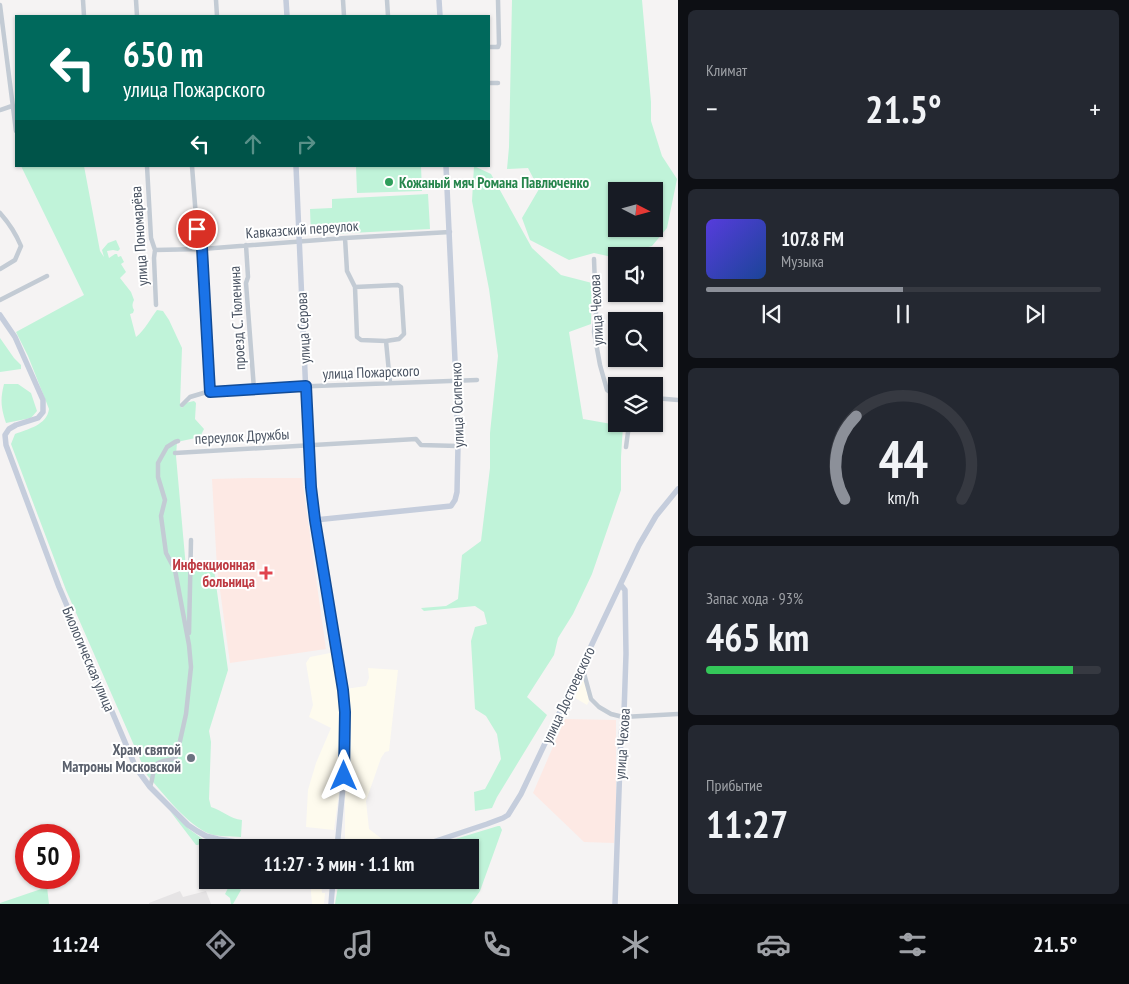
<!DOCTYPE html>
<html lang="ru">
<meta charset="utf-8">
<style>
:root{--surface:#171b24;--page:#242831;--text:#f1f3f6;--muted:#9ea1a6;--line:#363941;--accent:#8c9099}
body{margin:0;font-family:"PT Sans Narrow",sans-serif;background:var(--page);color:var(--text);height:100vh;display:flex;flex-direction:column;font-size:19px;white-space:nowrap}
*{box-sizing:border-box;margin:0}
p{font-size:16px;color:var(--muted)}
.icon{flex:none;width:28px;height:28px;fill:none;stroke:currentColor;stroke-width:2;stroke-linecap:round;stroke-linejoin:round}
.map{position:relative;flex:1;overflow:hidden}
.drawer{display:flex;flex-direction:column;gap:10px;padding:10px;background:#0d0f14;width:451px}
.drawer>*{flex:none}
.top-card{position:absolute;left:15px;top:15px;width:475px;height:152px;border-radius:0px;box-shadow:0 1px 4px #0004;background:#00695c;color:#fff;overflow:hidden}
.needle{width:32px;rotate:96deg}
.buttons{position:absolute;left:608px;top:182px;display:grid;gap:10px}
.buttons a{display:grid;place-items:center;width:55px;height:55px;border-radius:0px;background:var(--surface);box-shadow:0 1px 4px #0004;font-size:25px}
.speed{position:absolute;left:15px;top:824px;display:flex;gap:10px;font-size:25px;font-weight:700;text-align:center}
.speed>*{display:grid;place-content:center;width:65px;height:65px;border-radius:50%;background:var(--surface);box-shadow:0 1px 4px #0004;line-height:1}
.speed .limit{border:8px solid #d22;background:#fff;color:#111}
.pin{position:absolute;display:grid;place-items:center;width:42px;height:42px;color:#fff;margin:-21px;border:2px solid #fff;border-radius:50%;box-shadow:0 1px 5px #0007}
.me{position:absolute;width:55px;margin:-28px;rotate:0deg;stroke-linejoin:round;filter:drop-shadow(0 0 4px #0008)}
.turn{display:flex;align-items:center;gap:18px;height:105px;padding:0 25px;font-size:22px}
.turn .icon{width:65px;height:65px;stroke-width:2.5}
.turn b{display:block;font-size:35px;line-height:42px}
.lanes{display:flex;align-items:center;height:48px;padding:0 25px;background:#0003;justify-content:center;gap:25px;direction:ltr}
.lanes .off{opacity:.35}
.big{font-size:38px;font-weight:700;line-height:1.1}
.drawer .card{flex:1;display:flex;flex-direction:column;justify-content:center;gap:8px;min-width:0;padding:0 18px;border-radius:8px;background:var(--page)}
.drawer .dial{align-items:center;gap:0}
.dial svg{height:130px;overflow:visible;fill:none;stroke:var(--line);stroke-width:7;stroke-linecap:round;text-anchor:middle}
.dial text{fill:var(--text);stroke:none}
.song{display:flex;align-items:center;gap:15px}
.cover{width:60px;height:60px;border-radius:8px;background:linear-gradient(135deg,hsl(250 70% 55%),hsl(220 70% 35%))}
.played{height:5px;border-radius:2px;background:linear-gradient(90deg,var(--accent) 50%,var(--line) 50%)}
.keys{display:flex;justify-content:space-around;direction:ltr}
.heat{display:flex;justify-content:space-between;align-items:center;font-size:28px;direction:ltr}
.charge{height:8px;border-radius:4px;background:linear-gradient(90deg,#34c759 93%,var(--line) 0)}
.trip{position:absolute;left:199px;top:839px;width:280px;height:50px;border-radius:0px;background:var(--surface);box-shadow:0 1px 4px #0004;font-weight:700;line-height:50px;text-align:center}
.tabs{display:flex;height:80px;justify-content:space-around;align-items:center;background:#090b0e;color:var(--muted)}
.tabs .icon{width:35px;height:35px}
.tabs .on{color:var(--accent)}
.tabs b{font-size:22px;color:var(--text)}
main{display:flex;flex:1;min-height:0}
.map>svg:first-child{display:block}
.commercial{fill:#fefbee}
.education{fill:#e6e4e5}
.medical{fill:#fde9e4}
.green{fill:#c0f3d9;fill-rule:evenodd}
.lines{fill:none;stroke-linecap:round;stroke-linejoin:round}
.street{stroke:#c3cbd4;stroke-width:4.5}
.secondary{stroke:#c5cddc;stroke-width:5.5}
.route-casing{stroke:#114b97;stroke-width:12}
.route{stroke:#1a73e8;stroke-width:9}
.leisure-dot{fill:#2e9e5b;stroke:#fff;stroke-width:2}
.health-dot{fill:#e0444e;stroke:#fff;stroke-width:2}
.worship-dot{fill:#6b7280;stroke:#fff;stroke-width:2}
.labels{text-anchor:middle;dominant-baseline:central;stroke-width:4;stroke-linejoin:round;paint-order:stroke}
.leisure-label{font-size:15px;font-weight:bold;fill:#27864d;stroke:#fff;text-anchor:start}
.street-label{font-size:15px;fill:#495362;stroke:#fff}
.health-label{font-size:15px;font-weight:bold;fill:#be3a42;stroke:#fff;text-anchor:end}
.worship-label{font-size:15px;font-weight:bold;fill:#5b616d;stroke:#fff;text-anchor:end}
</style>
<main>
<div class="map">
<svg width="678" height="904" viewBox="0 0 678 904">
<rect width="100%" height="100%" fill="#f5f3f3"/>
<path class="commercial" d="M335,652l5,49 2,70 -8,59 -28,-3 2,-37 8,-27 15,-35 -22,-11 4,-12 -7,-42 4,-6z
M368,668l30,2 -9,81 -4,1 -4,6 -15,43 3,28 13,10 2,7 -12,1h-18l-7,-1 -2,-4v-43l2,-21v-68l-2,-21 21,-3 3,-8z
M581,678h3l5,23 -2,4 -15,-9z
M310,880h11l1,13h3l-1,11h-12z"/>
<path class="education" d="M180,891l3,6 23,-6 5,13h-62v-1z"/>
<path class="medical" d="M249,478h53l24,171 -96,14 -13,-95 -5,-89z
M565,719l51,1v88l-2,35 -30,-1 -51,-49z"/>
<path class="green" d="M512,0h130l9,102v19l11,35 15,23 -10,49 -15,18 -40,11 -18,-4 -25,7 -39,-20 -8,-22 17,-29 -11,-21 -21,1 2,-22zM616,191h38v38h-38z
M21,166h63l16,85 4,6 -2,-7 6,-7 8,-3 4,9 -2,2 -5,-1 -6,1 2,7 6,-4h2l1,3 3,-1 3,6 -3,2 5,8 -6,6 11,14 3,8c-2,4 -2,7 0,10l-1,3 -3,1 6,23c9,-7 14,-18 21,-27l6,1 6,9 13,28 -2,57 2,3 3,-5 9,-2 2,2 -1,16 9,10 -4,8 -23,5 -1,14 10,112 28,2 14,100 -19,61 2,11 -2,57 2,8c11,3 19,12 31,13l-1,17c-10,-1 -22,0 -31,-3 -22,-8 -48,-42 -63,-59l-81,-185 -55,-146 4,-10c13,-5 32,-9 34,-25l-21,-53 -12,-24 68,-37z
M356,166h65l1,25 -65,2z
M474,166l17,8 41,74 29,27 31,8 -1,41 -22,8 14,87 40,7 -2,31v33l-29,84 -19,40 -15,24 -4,17 -27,42 20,18 -50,82 -5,11 -17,3 -1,-19 11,-3 6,-11 10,-19 -4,-25 -11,-18 -11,-7 -4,-68 4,-14 12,-3 -3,-12 -9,-6 -51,5 -3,-3 25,-2 12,-7 4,-44 19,-14 9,-73v-35l8,-77 -9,-67 -17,-88z
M428,194l2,35 -119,6 -1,-26 22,-1v-9z
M0,338l14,20 7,7v4l-21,3z
M4,384h14l13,9 6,18 -6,7 -25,5c-5,-16 -6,-23 -2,-39z
M170,811l19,18 15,11 -6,5h-2z
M498,826h2l2,4 -22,61 -9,13h-136l4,-24h131v-32l-41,-1z
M231,882l4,2 -1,3h2l5,3 -8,14h-2l-1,-6 -5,-4 3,-6 2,-1v-3z
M47,887l2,17h-49v-1z"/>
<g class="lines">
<path class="street" d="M83,0l1,16
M136,0l1,16
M216,0l1,16
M343,0l1,16
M387,0l1,16
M0,5l16,126
M489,47h9l1,-3 -1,-44
M489,83h9
M0,110l12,-4 4,1
M147,166l4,72 4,12 -1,8 2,47
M192,166l6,77 4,6 8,142
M0,213c9,10 16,21 21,33l-6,14 -15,9
M345,238l2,33 8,16 2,50 4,3 25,1 4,42
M246,245l2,32 -2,6 8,106
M155,250l47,-1 143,-11 105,-6
M594,259l2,54 -2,19 6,33 7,25 4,3 5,1
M355,287l43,-2 3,2 3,47 -5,5 -13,2
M0,300l47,-24
M654,398l24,2
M182,405l8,-8 20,-6 105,-5 162,-6
M626,447l2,-15 4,-8
M175,453l241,-14 5,6 37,1
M189,633l2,-93
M582,666l9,33 8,8 12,7 12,3 55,-3
M150,787c7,-21 -2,-25 25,-28l3,-9 8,-36 5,-47 -2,-22 -14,-75 -9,-17 -5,-37 4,-16 -7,-23v-14l9,-16 8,-5 3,-1"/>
<path class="secondary" d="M286,0l1,16
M439,0l1,16
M296,166l10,229 7,109 24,144 7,48v80l-7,72
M0,315l15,22 28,63v12l-5,6 -22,7 -7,4 -4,6 1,10 53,142 77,181 14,19 38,38 9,6 9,5 12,3 56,9
M315,520l136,-14 4,-6 2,-8 1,-46 -2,-64 -10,-216
M415,848l72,-24 16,-6 5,-3 13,-21 118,-249 17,-29 22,-27
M331,904l2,-24
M615,904l6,-169 3,-22 2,-59 -1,-64 -4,-5"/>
</g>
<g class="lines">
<defs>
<path id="route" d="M197,229l1,14 4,5 8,144 96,-6 5,101 4,33 28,170 2,22 -1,64"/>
</defs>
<use href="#route" class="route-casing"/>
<use href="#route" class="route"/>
</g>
<circle class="leisure-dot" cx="389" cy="182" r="5"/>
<path class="health-dot" d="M263.5 565.5h5v5h5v5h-5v5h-5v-5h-5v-5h5z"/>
<circle class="worship-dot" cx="191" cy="758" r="5"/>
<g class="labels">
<g class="leisure-label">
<text x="399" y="182">Кожаный мяч Романа Павлюченко</text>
</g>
<g class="street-label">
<text transform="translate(302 229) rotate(-4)">Кавказский переулок</text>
<text transform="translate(139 236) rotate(-94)">улица Пономарёва</text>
<text transform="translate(596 310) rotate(-93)">улица Чехова</text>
<text transform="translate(237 318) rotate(-93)">проезд С. Тюленина</text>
<text transform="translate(303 328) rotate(-93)">улица Серова</text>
<text transform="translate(371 372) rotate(-2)">улица Пожарского</text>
<text transform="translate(457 405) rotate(-92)">улица Осипенко</text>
<text transform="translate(242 436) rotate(-3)">переулок Дружбы</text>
<text transform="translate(89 659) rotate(67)">Биологическая улица</text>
<text transform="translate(568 695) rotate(-65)">улица Достоевского</text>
<text transform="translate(622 744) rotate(-86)">улица Чехова</text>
</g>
<g class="health-label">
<text x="255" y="564">Инфекционная<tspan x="255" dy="17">больница</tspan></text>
</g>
<g class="worship-label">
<text x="181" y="749">Храм святой<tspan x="181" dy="17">Матроны Московской</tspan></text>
</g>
</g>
</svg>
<div class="buttons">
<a><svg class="needle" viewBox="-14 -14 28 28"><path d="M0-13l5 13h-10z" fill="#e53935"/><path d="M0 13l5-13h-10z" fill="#9ea1a6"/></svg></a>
<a><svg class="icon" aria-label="sound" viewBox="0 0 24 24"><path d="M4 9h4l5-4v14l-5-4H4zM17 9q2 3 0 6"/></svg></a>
<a><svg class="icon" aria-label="search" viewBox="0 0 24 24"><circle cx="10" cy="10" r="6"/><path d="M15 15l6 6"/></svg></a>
<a><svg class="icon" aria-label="layers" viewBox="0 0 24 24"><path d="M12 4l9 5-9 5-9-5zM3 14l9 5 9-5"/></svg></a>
</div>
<div class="speed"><div class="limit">50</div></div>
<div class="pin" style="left:197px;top:229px;background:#d93025"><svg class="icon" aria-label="arrive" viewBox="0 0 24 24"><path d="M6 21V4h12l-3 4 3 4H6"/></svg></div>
<svg class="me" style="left:344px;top:776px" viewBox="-20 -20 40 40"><path d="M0-17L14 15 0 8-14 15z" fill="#1a73e8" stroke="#fff" stroke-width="4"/></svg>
<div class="trip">11:27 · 3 мин · 1.1 km</div>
<div class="top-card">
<div class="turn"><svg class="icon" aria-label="left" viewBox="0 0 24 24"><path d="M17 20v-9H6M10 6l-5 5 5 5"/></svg><div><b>650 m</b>улица Пожарского</div></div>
<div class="lanes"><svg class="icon" aria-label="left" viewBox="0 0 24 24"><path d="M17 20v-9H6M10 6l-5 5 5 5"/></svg><svg class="icon off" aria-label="ahead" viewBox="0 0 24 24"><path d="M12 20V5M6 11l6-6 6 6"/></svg><svg class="icon off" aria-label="right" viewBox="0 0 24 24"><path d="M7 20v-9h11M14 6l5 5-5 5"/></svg></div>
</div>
</div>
<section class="drawer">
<div class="card"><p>Климат</p>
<div class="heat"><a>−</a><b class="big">21.5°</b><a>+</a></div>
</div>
<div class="card">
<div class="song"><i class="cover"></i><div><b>107.8 FM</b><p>Музыка</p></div></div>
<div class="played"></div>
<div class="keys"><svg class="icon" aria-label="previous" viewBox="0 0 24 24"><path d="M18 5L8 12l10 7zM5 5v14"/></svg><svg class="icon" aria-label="pause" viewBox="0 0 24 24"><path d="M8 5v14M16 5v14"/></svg><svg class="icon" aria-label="next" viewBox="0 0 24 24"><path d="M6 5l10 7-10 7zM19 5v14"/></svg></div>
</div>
<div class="card dial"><svg viewBox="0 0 100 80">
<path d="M14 69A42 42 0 1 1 86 69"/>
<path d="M14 69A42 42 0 0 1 21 18" stroke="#8c9099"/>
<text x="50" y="56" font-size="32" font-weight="700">44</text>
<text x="50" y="72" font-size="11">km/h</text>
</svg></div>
<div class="card"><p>Запас хода · 93%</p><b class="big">465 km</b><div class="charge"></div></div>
<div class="card"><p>Прибытие</p><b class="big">11:27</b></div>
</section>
</main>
<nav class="tabs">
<b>11:24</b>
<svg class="icon on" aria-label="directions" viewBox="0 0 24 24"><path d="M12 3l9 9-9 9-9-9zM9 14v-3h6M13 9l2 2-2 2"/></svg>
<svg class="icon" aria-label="music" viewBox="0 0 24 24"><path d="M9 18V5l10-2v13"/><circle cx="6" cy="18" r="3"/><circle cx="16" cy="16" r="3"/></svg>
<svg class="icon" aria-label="phone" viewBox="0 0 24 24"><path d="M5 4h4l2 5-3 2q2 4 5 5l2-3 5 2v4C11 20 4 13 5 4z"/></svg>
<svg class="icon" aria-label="climate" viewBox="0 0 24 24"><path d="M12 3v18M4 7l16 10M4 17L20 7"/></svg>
<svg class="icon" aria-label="car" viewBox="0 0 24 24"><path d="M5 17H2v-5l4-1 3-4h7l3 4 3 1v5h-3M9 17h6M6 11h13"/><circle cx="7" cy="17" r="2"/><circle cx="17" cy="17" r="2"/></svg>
<svg class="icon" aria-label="filters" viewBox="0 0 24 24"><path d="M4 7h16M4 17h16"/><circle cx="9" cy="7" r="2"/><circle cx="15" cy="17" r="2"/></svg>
<b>21.5°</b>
</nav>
